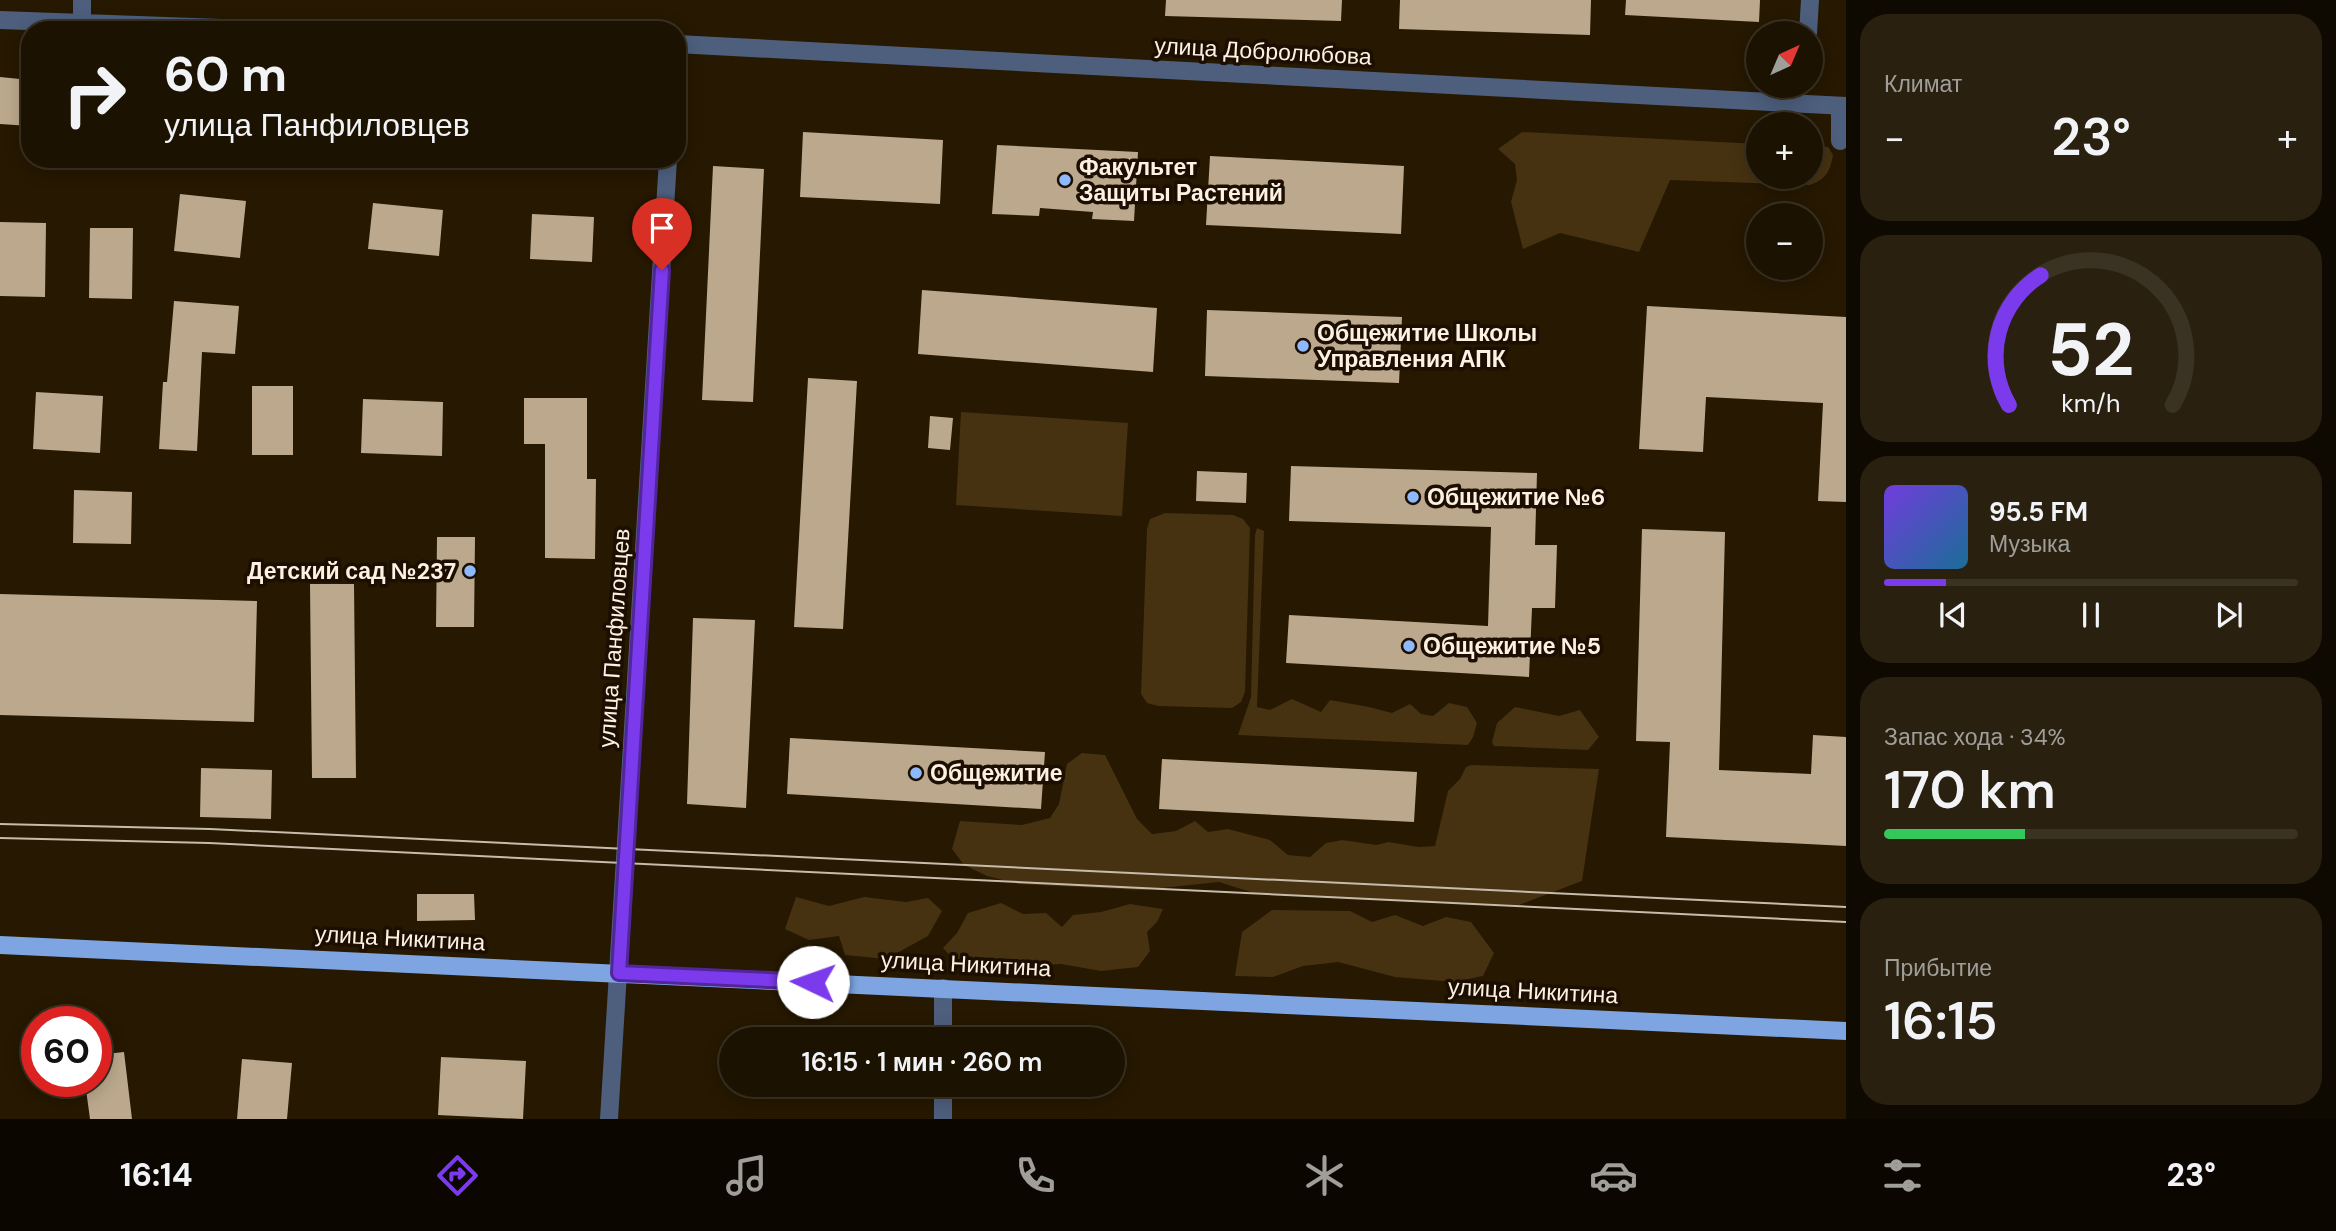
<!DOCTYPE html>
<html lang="ru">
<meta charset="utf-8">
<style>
:root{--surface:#1c1201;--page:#292010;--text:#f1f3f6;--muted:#a09e99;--line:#3a3223;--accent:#7c3aed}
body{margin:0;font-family:"DM Sans",sans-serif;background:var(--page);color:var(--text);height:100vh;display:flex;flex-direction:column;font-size:26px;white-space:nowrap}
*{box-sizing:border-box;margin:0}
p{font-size:23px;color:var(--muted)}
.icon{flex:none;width:38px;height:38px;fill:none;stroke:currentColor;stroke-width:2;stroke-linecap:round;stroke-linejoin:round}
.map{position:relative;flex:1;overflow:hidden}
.sheet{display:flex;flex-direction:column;gap:14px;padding:14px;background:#0f0a01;width:490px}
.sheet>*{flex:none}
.hud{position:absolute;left:21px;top:21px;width:665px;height:147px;border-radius:28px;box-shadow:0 4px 18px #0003,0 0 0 2px var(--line);background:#1c1201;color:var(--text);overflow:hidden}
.needle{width:46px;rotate:44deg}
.controls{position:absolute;left:1746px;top:21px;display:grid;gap:14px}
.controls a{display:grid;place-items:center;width:77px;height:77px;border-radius:50%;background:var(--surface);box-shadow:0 4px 18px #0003,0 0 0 2px var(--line);font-size:35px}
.speed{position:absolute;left:21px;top:1006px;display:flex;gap:14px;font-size:35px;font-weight:700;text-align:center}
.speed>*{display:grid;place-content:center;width:91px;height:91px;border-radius:50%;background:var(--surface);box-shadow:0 4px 18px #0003,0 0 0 2px var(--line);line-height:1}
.speed .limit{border:10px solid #d22;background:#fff;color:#111}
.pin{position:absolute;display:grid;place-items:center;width:60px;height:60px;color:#fff;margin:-72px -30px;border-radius:50% 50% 50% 0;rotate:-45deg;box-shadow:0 0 7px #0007}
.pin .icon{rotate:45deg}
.me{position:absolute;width:77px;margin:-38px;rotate:273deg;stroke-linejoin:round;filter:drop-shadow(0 0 5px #0008)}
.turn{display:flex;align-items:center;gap:24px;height:147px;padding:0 28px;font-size:32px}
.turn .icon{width:91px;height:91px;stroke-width:2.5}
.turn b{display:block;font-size:49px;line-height:60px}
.big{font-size:52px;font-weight:600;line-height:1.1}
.sheet .card{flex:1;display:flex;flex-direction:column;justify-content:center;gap:10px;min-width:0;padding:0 24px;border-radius:28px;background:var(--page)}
.sheet .dial{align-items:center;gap:0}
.dial svg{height:182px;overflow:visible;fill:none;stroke:var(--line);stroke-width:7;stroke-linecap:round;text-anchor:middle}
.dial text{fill:var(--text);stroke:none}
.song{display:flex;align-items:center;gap:21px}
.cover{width:84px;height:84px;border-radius:10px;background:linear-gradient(135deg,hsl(260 70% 55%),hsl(200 70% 35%))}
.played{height:7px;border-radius:4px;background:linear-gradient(90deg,var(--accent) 15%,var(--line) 15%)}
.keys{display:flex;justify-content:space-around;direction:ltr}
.heat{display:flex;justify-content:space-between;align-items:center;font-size:38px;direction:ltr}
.charge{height:10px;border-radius:5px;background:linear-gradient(90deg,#34c759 34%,var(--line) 0)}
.trip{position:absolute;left:719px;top:1027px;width:406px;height:70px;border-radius:35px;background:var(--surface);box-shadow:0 4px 18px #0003,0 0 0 2px var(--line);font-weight:600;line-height:70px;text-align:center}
.tabs{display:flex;height:112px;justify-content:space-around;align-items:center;background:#0b0700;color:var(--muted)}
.tabs .icon{width:49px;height:49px}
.tabs .selected{color:var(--accent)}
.tabs b{font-size:32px;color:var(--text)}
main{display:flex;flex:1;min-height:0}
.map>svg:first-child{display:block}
.green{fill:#463211}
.building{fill:#bca98d}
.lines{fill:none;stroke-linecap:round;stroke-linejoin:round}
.minor{stroke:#4d5f7d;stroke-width:18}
.major{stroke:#7ea5e2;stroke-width:18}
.tram{stroke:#c7bbab;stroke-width:2}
.route-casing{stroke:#51269a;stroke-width:18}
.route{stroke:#7c3aed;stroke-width:12}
.poi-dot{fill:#8eb9fd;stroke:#1c0e00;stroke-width:2.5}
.labels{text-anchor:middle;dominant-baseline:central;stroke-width:7;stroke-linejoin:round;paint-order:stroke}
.street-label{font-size:23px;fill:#fcf1e3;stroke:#1c0e00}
.poi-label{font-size:23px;font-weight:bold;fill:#fcf1e3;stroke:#1c0e00;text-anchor:start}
</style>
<main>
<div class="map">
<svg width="1846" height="1119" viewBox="0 0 1846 1119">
<rect width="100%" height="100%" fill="#261801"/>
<path class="green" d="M1522,132l237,12v33h52v-31l17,1 5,8c-3,17 -7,24 -23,30l-140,-5 -31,72 -79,-19 -37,16 -12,-47 6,-22 -2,-16 -17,-15z
M961,412l167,11 -6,93 -166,-11z
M1165,513l68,2 10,4 7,9 -5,164 -4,10 -9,6 -74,-2 -11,-3 -6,-9 6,-165 3,-10z
M1257,528l7,3 -7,176 13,3 22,-11 29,13 9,-12 39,7 23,6 18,-9 11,10 12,2 16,-13 18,4 10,16 -4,14 -5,8 -230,-10 13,-38 4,-162z
M1515,707l44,9 21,-6 19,27 -11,13 -94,-4 -2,-4 5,-19z
M1082,753l23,2 32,64 15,15 24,-3 19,-10 13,11 20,-3 42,11 18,15 22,2 16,-14 16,-3 35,5 11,-3 31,5 16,-1 13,-55 12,-12 6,-12 5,-2 128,4 -17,112 -63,24 -262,-11 -38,-12 -77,8 -123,-6 -32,-8 -23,-11 -12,-16 8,-28 62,4 28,-7 9,-14 8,-40z
M796,897l33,9 35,-9 42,5 22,-4 14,13 -14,25 -42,23 -41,-4 -6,-19 -30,4 -24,-11z
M1001,903l22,11 23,-1 16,14 11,-12 28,-3 29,-8 33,5 -6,13 -10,10 3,19 -12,16 -37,4 -40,-7 -40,2 -65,-4 -13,-14 14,-15 11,-20z
M1272,910l78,1 22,11 23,-7 28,11 23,-9 25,5 23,31 -11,23 -29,6 -59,-5 -57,-15 -35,4 -30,11 -38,-1 7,-44z"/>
<path class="building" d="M1166,0h176l-1,21 -176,-5z
M1400,0h191l-1,35 -191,-6z
M1626,0h134l-1,22 -134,-7z
M0,77l30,3v46l-30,-2z
M803,132l140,8 -3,64 -140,-7z
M997,145l141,7 -4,69 -42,-2 1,-7 -53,-4 -1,8 -47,-2z
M1210,156l194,10 -3,68 -195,-9z
M713,166l51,3 -11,233 -51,-2z
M180,194l66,7 -6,57 -66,-7z
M373,203l70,7 -4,46 -71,-7z
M532,214l62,3 -2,45 -62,-3z
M0,222l46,1 -1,74 -45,-1z
M90,228h43l-1,71 -43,-1z
M922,290l235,18 -4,64 -235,-18z
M174,301l65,5 -4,48 -33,-2 -5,99 -38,-2 4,-67h4z
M1647,306l199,11v185l-28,-1 5,-98 -117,-6 -3,55 -64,-3z
M1207,310l195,7 -3,66 -194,-7z
M808,378l49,3 -14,248 -49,-2z
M252,386h41v69h-41z
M36,392l67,4 -3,57 -67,-4z
M524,398h63v81h9l-1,80 -50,-1v-114h-21z
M363,399l80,3 -1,54 -81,-3z
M930,416l23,2 -3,32 -22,-2z
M1291,466l246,7 -2,72h22l-2,63h-23l-3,69 -243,-14 3,-48 199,11 3,-99 -202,-6z
M1197,471l50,2 -1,30 -50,-2z
M74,490l58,2 -1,52 -58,-1z
M1642,529l83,3 -6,238 92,4 2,-39 33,2v109l-180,-9 4,-95 -34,-1z
M437,537h38l-1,90h-38z
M310,584h44l2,194h-44z
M0,594l257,7 -3,121 -254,-7z
M693,618l62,2 -9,188 -59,-4z
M790,738l255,14 -4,57 -254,-15z
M1162,759l255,13 -3,50 -255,-13z
M201,768l71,2 -1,49 -71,-2z
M417,894h57l1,26 -58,1z
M124,1052l8,67h-42l-5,-37h11v-27z
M441,1057l85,4 -3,58 -85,-4z
M242,1059l50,4 -5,56h-50z"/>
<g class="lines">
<path class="minor" d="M0,20l275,10
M82,23v-23
M1808,33l2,-33
M677,44l1169,62
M1840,106v35
M943,1040v-52
M609,1119l59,-960
M943,1119v-34"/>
<path class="major" d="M0,945l1846,86"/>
<path class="tram" d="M0,824l210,5 1636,78
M0,838l209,5 1637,79"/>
</g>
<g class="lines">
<defs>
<path id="route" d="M662,270l-43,703 194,9"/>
</defs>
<use href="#route" class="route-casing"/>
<use href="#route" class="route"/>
</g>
<g class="poi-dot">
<circle cx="1065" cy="180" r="7"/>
<circle cx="1303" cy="346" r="7"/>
<circle cx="1413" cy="497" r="7"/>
<circle cx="470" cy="571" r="7"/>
<circle cx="1409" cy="646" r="7"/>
<circle cx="916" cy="773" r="7"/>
</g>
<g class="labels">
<g class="street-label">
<text transform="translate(1263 51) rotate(3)">улица Добролюбова</text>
<text transform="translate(614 638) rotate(-86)">улица Панфиловцев</text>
<text transform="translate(400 938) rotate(3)">улица Никитина</text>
<text transform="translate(966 964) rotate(3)">улица Никитина</text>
<text transform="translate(1533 991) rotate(3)">улица Никитина</text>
</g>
<g class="poi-label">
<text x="1079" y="167">Факультет<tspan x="1079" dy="26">Защиты Растений</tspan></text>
<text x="1317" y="333">Общежитие Школы<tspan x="1317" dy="26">Управления АПК</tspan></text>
<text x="1427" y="497">Общежитие №6</text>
<text x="456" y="571" text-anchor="end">Детский сад №237</text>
<text x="1423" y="646">Общежитие №5</text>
<text x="930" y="773">Общежитие</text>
</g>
</g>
</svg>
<div class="controls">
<a><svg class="needle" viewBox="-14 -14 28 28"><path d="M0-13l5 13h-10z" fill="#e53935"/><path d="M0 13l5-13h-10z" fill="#a09e99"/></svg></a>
<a>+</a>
<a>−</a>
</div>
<div class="speed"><div class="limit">60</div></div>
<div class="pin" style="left:662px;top:270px;background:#d93025"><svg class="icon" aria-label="arrive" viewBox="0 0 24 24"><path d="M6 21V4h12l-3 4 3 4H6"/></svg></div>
<svg class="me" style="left:813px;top:982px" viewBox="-20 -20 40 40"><circle r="19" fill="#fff"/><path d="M0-13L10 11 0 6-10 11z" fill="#7c3aed"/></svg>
<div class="trip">16:15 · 1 мин · 260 m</div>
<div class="hud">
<div class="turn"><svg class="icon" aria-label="right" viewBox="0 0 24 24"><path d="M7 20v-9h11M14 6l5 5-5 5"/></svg><div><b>60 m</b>улица Панфиловцев</div></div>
</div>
</div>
<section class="sheet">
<div class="card"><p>Климат</p>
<div class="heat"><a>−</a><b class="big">23°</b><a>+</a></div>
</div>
<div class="card dial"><svg viewBox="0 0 100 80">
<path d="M14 69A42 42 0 1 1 86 69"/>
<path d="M14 69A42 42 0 0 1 28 12" stroke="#7c3aed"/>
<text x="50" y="56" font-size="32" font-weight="700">52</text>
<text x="50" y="72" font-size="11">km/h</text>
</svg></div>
<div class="card">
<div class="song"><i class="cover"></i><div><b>95.5 FM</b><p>Музыка</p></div></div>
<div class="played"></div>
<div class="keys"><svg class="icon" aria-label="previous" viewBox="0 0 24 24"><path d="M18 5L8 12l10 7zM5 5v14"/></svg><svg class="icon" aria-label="pause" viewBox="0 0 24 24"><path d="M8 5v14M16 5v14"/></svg><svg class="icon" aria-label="next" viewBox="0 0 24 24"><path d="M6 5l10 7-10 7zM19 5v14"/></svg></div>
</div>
<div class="card"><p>Запас хода · 34%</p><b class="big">170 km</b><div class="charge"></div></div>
<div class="card"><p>Прибытие</p><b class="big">16:15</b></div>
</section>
</main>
<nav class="tabs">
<b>16:14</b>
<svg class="icon selected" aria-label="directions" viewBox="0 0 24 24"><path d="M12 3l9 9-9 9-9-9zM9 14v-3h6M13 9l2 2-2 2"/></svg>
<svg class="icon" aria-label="music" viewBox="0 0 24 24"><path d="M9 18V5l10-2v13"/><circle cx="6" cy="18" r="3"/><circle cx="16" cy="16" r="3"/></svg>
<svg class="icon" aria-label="phone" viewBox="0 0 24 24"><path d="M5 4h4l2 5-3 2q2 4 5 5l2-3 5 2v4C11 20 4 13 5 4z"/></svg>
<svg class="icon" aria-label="climate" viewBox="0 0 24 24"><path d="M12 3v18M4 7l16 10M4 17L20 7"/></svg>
<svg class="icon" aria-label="car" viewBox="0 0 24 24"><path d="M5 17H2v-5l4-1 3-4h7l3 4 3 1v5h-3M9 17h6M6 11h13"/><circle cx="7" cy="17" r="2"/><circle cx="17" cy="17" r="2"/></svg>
<svg class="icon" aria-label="filters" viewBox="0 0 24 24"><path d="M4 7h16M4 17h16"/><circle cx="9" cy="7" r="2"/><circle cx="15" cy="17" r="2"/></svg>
<b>23°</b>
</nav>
